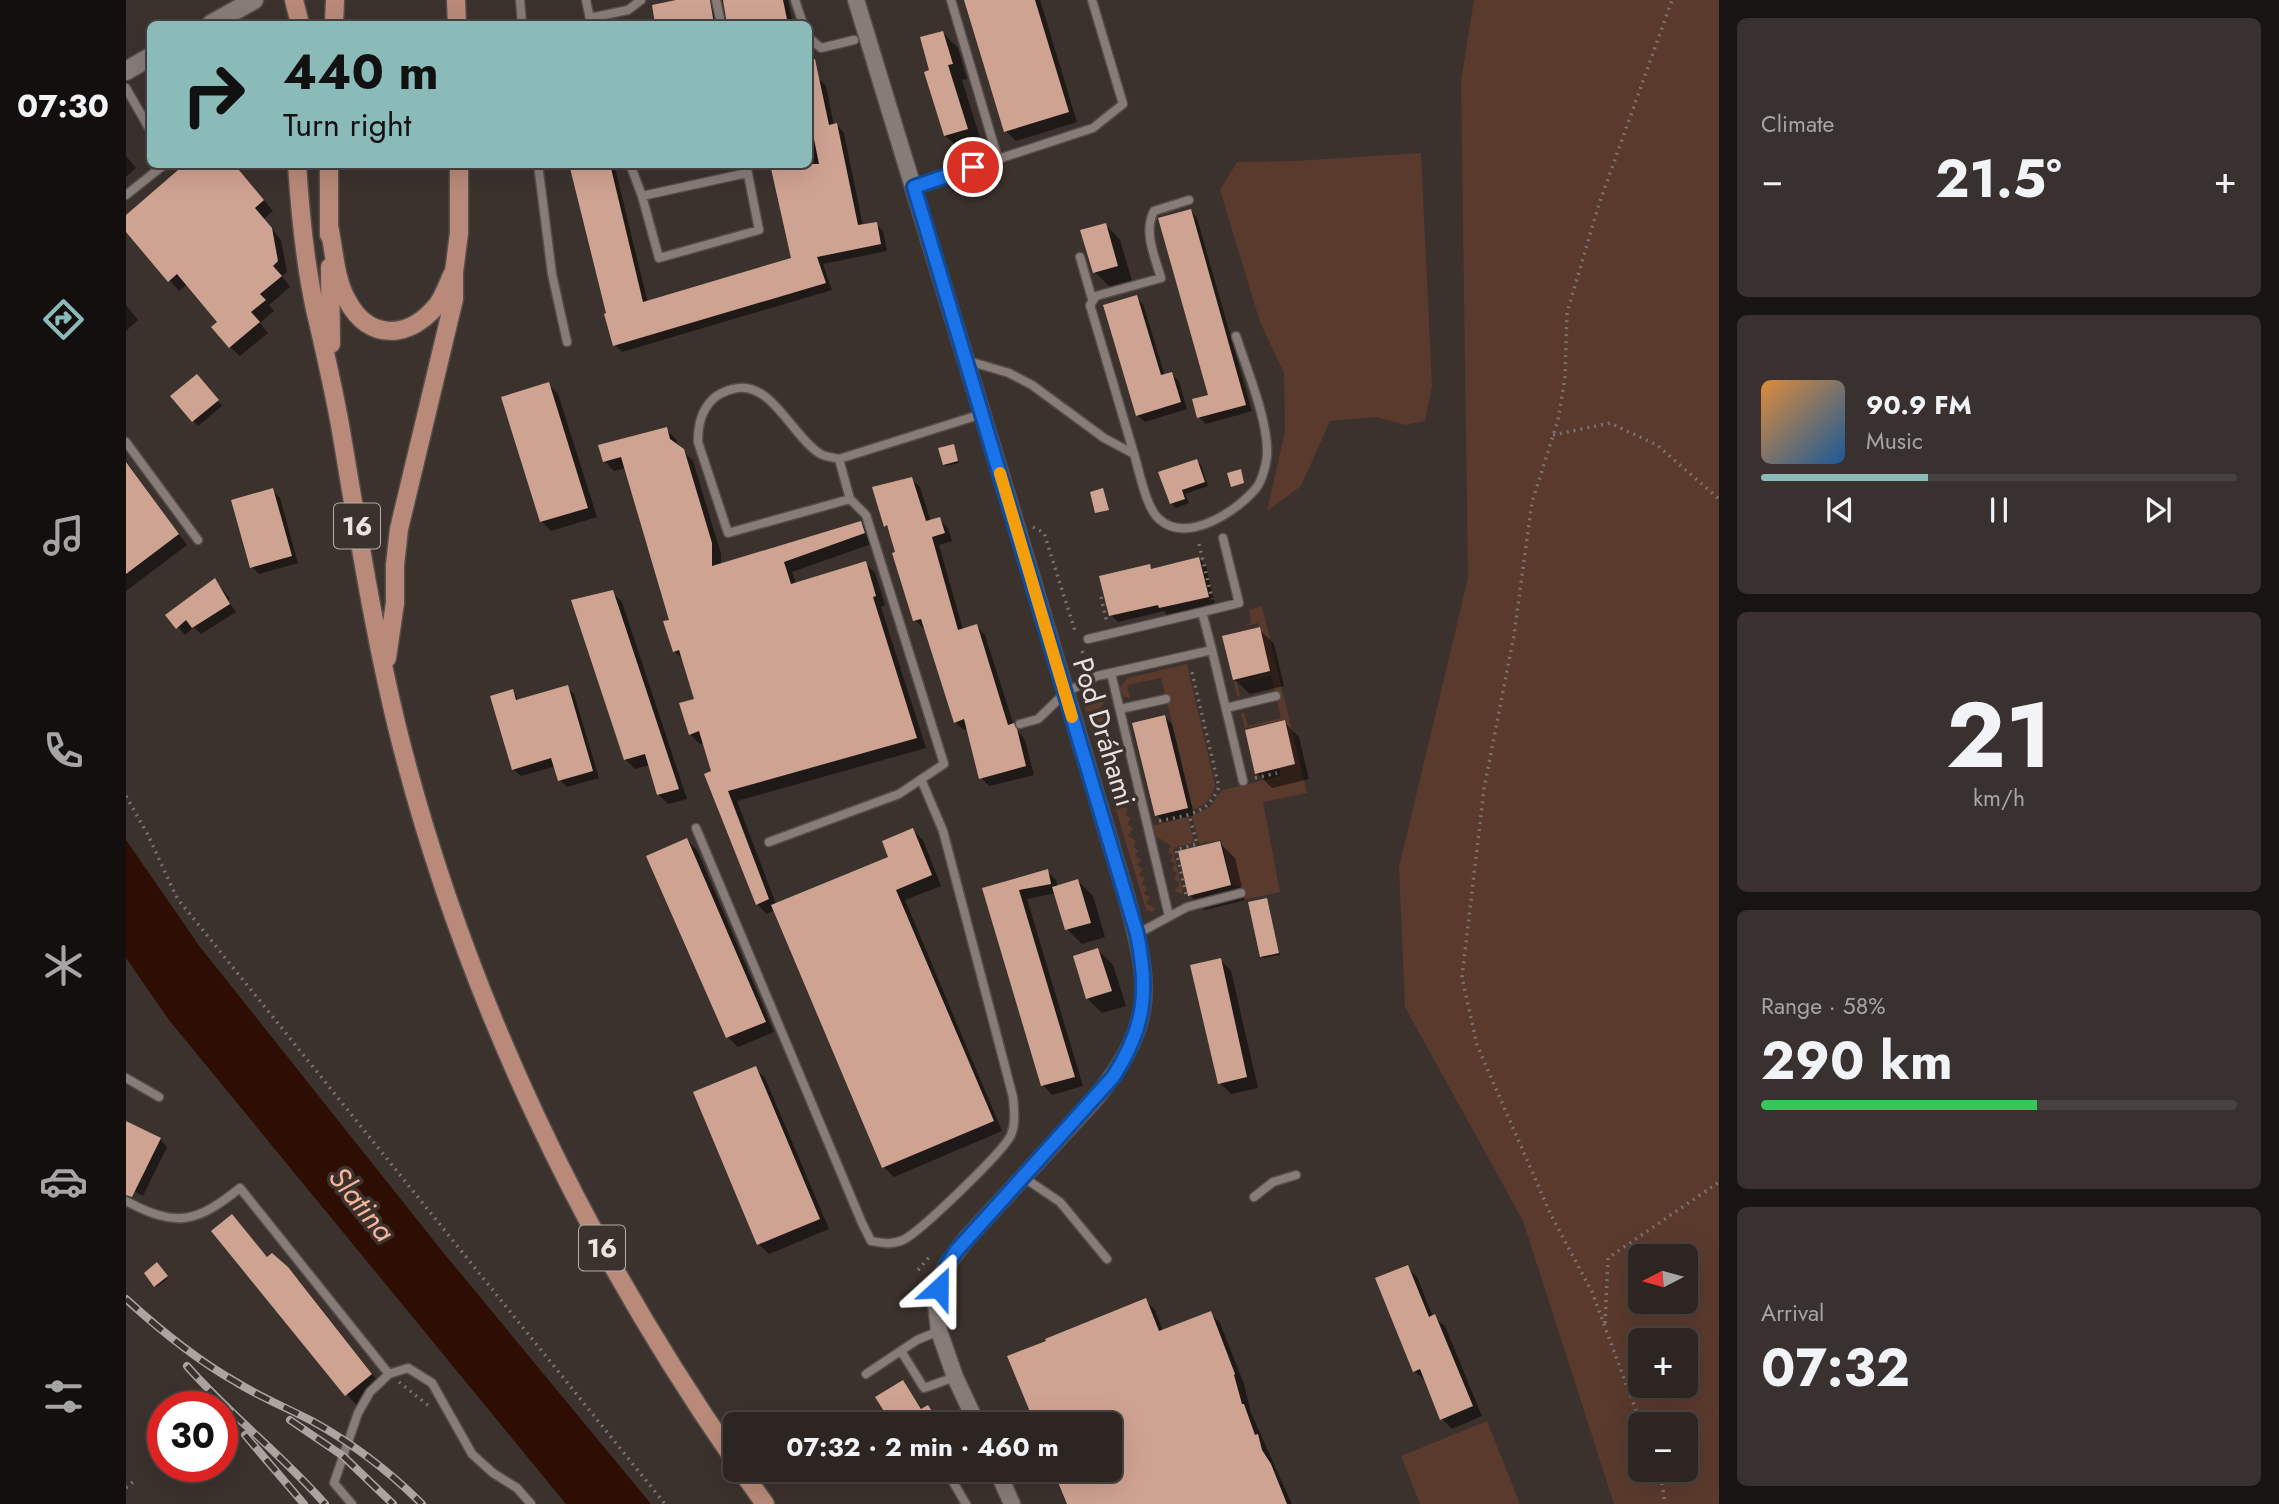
<!DOCTYPE html>
<meta charset="utf-8">
<style>
:root{--surface:#2c2522;--page:#38312f;--text:#f1f3f6;--muted:#a6a5a5;--line:#484240;--accent:#8bbbb9}
body{margin:0;font-family:Jost,sans-serif;background:var(--page);color:var(--text);height:100vh;display:flex;flex-direction:column;font-size:26px;white-space:nowrap}
*{box-sizing:border-box;margin:0}
p{font-size:23px;color:var(--muted)}
.icon{flex:none;width:38px;height:38px;fill:none;stroke:currentColor;stroke-width:2;stroke-linecap:round;stroke-linejoin:round}
.map{position:relative;flex:1;overflow:hidden}
.details{display:flex;flex-direction:column;gap:18px;padding:18px;background:#181413;width:560px}
.details>*{flex:none}
.banner{position:absolute;left:21px;top:21px;width:665px;height:147px;border-radius:10px;box-shadow:0 7px 28px #0002,0 0 0 2px var(--line);background:#8bbbb9;color:#111;overflow:hidden}
.needle{width:46px;rotate:264deg}
.fabs{position:absolute;left:1502px;top:1244px;display:grid;gap:14px}
.fabs a{display:grid;place-items:center;width:70px;height:70px;border-radius:10px;background:var(--surface);box-shadow:0 7px 28px #0002,0 0 0 2px var(--line);font-size:35px}
.speed{position:absolute;left:21px;top:1391px;display:flex;gap:14px;font-size:35px;font-weight:700;text-align:center}
.speed>*{display:grid;place-content:center;width:91px;height:91px;border-radius:50%;background:var(--surface);box-shadow:0 7px 28px #0002,0 0 0 2px var(--line);line-height:1}
.speed .limit{border:10px solid #d22;background:#fff;color:#111}
.pin{position:absolute;display:grid;place-items:center;width:60px;height:60px;color:#fff;margin:-30px;border:4px solid #fff;border-radius:50%;box-shadow:0 2px 7px #0007}
.me{position:absolute;width:77px;margin:-38px;rotate:24deg;stroke-linejoin:round;filter:drop-shadow(0 0 5px #0008)}
.turn{display:flex;align-items:center;gap:24px;height:147px;padding:0 21px;font-size:32px}
.turn .icon{width:91px;height:91px;stroke-width:2.5}
.turn b{display:block;font-size:49px;line-height:60px}
.big{font-size:52px;font-weight:700;line-height:1.1}
.details .widget{flex:1;display:flex;flex-direction:column;justify-content:center;gap:10px;min-width:0;padding:0 24px;border-radius:10px;background:var(--page)}
.details .dial{align-items:center;gap:0}
.dial b{font-size:91px;line-height:1}
.song{display:flex;align-items:center;gap:21px}
.cover{width:84px;height:84px;border-radius:10px;background:linear-gradient(135deg,hsl(30 70% 55%),hsl(210 70% 35%))}
.played{height:7px;border-radius:4px;background:linear-gradient(90deg,var(--accent) 35%,var(--line) 35%)}
.keys{display:flex;justify-content:space-around;direction:ltr}
.heat{display:flex;justify-content:space-between;align-items:center;font-size:38px;direction:ltr}
.charge{height:10px;border-radius:5px;background:linear-gradient(90deg,#34c759 58%,var(--line) 0)}
.trip{position:absolute;left:597px;top:1412px;width:399px;height:70px;border-radius:10px;background:var(--surface);box-shadow:0 7px 28px #0002,0 0 0 2px var(--line);font-weight:700;line-height:70px;text-align:center}
main{display:flex;flex:1;min-height:0}
.tab-bar{display:flex;flex-direction:column;width:126px;justify-content:space-around;align-items:center;background:#120f0e;color:var(--muted)}
.tab-bar .icon{width:49px;height:49px}
.tab-bar .on{color:var(--accent)}
.tab-bar b{font-size:32px;color:var(--text)}
.map>svg:first-child{display:block}
.green{fill:#5a3a2d;fill-rule:evenodd}
.water{fill:#2e0d02}
.shadow{fill:#0007}
.building{fill:#cfa392}
.lines{fill:none;stroke-linecap:round;stroke-linejoin:round}
.service-casing{stroke:#564e4b;stroke-width:11}
.minor-casing{stroke:#564e4b;stroke-width:19}
.tertiary-casing{stroke:#564e4b;stroke-width:21}
.primary-casing{stroke:#564e4b;stroke-width:21}
.path{stroke:#7a716e;stroke-width:3.5;stroke-dasharray:2 5;stroke-linecap:butt}
.service{stroke:#887c78;stroke-width:8}
.minor{stroke:#887c78;stroke-width:16}
.tertiary{stroke:#887c78;stroke-width:18}
.primary{stroke:#b98a79;stroke-width:18}
.rail-casing{stroke:#aca4a1;stroke-width:8}
.rail{stroke:#3b312d;stroke-width:5;stroke-dasharray:16;stroke-linecap:butt}
.route-casing{stroke:#114b97;stroke-width:18}
.route{stroke:#1a73e8;stroke-width:12}
.slow{stroke:#f59e0b;stroke-width:12}
.labels{text-anchor:middle;dominant-baseline:central;stroke-width:7;stroke-linejoin:round;paint-order:stroke}
.shield{fill:#3b312d;stroke:#b6aeab;stroke-width:2}
.shield-label{font-size:26px;font-weight:bold;fill:#eae3e1}
.street-label{font-size:28px;fill:#eae3e1;stroke:#3b312d}
.water-label{font-size:30px;font-style:italic;fill:#f7b399;stroke:#3b312d}
</style>
<main>
<nav class="tab-bar">
<b>07:30</b>
<svg class="icon on" aria-label="directions" viewBox="0 0 24 24"><path d="M12 3l9 9-9 9-9-9zM9 14v-3h6M13 9l2 2-2 2"/></svg>
<svg class="icon" aria-label="music" viewBox="0 0 24 24"><path d="M9 18V5l10-2v13"/><circle cx="6" cy="18" r="3"/><circle cx="16" cy="16" r="3"/></svg>
<svg class="icon" aria-label="phone" viewBox="0 0 24 24"><path d="M5 4h4l2 5-3 2q2 4 5 5l2-3 5 2v4C11 20 4 13 5 4z"/></svg>
<svg class="icon" aria-label="climate" viewBox="0 0 24 24"><path d="M12 3v18M4 7l16 10M4 17L20 7"/></svg>
<svg class="icon" aria-label="car" viewBox="0 0 24 24"><path d="M5 17H2v-5l4-1 3-4h7l3 4 3 1v5h-3M9 17h6M6 11h13"/><circle cx="7" cy="17" r="2"/><circle cx="17" cy="17" r="2"/></svg>
<svg class="icon" aria-label="filters" viewBox="0 0 24 24"><path d="M4 7h16M4 17h16"/><circle cx="9" cy="7" r="2"/><circle cx="15" cy="17" r="2"/></svg>
</nav>
<div class="map">
<svg width="1593" height="1504" viewBox="0 0 1593 1504">
<rect width="100%" height="100%" fill="#3b312d"/>
<path class="green" d="M1348,0h245v1504h-105l-91,-283 -118,-214 -6,-140 69,-289 -7,-497zM1559,1256v46h-45v-46zM1559,1340v46h-45v-46zM1559,1424v46h-45v-46z
M1295,153l11,233 -7,35 -20,4 -29,-8 -46,4 -29,65 -34,25 18,-80 -1,-58 -24,-51 -40,-132 17,-28 58,-1z
M1136,606l45,187 -44,9 17,90 -37,8 -4,-15 -6,1 -12,-46 -22,4 -7,-28 18,-9 12,-17 59,-14 -2,-8 16,-4 -10,-44 -40,8 -4,-14 3,-2 4,14 33,-8 -10,-43 -34,8 3,13h-3l-3,-14 36,-9 -12,-50 -16,4 9,-4 -2,-13z
M1061,664l28,121c-3,13 -10,21 -22,25l-32,-132 -34,7 3,13 -6,-1 -4,-9 8,-10z
M969,691l7,2 4,6 -6,12 6,3 -4,6 6,4 -4,6 6,4 -3,6 6,3 -4,6 5,3 -3,7 6,3 -3,6 6,4 -4,6 5,3 -3,6 6,4 -3,5 5,4 -3,6 5,3 -3,6 6,3 -4,6 6,4 -5,8 8,5 -3,6 5,3 -3,6 6,4 -4,5 6,4 -4,6 6,3 -3,6 5,4 -3,6 6,3 -4,6 8,5 2,-2 -3,6 -6,-2 -2,-4 -61,-201c-2,-9 2,-14 11,-14z
M1062,817l6,26 -18,4 -3,3 10,42 -2,2 -6,-3 5,-8 -6,-4 3,-6 -5,-3 3,-6 -5,-3 3,-6 -5,-3 3,-6 -15,-10 -4,-10z
M1361,1421l33,83h-100l-19,-48z"/>
<path class="water" d="M0,840l74,107 242,304 209,253h-85l-397,-484 -43,-62z"/>
<path class="shadow" d="M558,0h104l5,24h-64l-4,-23 -6,1v22h-62l-3,-17z
M840,0h74l37,122 -61,19 -10,-10z
M817,33l15,15 9,31 -5,1 20,64 -22,6 -15,-15 -14,-64z
M692,78l8,8 8,40 3,-1 7,8 19,93 13,-2 7,7 4,20 -64,13 9,26 -210,62 -7,-7 -44,-181h43l34,139 145,-43 15,-96v-84z
M0,156l10,12 -10,9z
M108,164l39,47 -9,8 17,21 6,32 -5,4 8,11 -21,18 5,6 -14,12 8,10 -28,23 -10,-9 -10,-25 -33,-38 -8,7 -53,-61v-13z
M520,164h30l-25,6z
M1065,211l6,7 55,193 -46,13 -7,-7 11,-21z
M979,224l15,16 12,41 -22,6 -15,-15z
M1010,297l7,7 22,72 6,-2 8,7 8,28 -42,13 -8,-7z
M0,305l12,15 -12,11z
M75,381l21,25 -24,20 -25,-30z
M422,384l10,10 39,123 -46,14 -10,-10z
M540,429l10,10 3,8 14,14 28,93v11l140,-42 9,10 4,10 -82,29 5,13 68,-22 10,10 10,32 -4,2 45,141 -189,53 39,103 114,-46 23,-28 10,10 18,46 -36,14 97,231 -108,46 -10,-10 -109,-257 -8,4 -10,-10 -53,-161 -4,1 -10,-10 6,-34 -12,-40 -10,-9 -3,-30 -45,-153 -12,3 -9,-10z
M827,446l6,17 -13,3 -2,-2z
M0,461l61,84 -61,46z
M1071,461l4,4 7,21 -23,8 4,9 -13,5 -5,-5z
M785,479l9,8 11,35 8,-3 9,9 4,13 -13,4 24,85 13,-4 9,9 29,91 11,14 9,35 -45,11 -8,-8 -13,-49 -4,1 -9,-8 -29,-94h-3l-8,-8 -24,-89 -5,-5z
M146,490l8,8 18,65 -39,11 -7,-7z
M1073,559l7,7 9,38 -48,11 -3,-4 -46,11 -7,-7 38,-49 4,4z
M89,580l15,19 -2,2 8,11 -35,22 -7,-7 -9,8 -17,-19z
M486,592l10,10 65,197 -19,5 -10,-10 -8,-29 -15,4 -10,-10z
M1133,629l15,15 10,42 -34,8 -16,-15z
M441,687l7,7 25,84 -32,9 -7,-7 -4,-14 -35,10 -8,-7 -1,-78 8,10z
M1039,717l7,7 22,91 -30,7 -7,-7z
M1158,722l15,15 10,42 -37,9 -15,-15z
M561,840l10,10 77,182 -36,15 -10,-10 -56,-129z
M1094,843l15,15 10,42 -40,10 -15,-15z
M921,871l9,9 2,7 20,-6 15,15 12,41 -23,7 -15,-15 -11,-36 -29,6 56,187 -31,9 -9,-10 -59,-196z
M1140,900l14,55 -17,3 -2,-2z
M972,950l15,15 13,41 -24,7 -15,-15z
M1094,959l11,12 27,117 -27,6 -11,-11z
M629,1068l10,10 64,151 -60,25 -10,-10 -63,-151z
M0,1129l34,10 7,8 -24,49 -17,-9z
M106,1216l36,42 30,21 83,106 -25,20 -142,-174z
M31,1265l11,13 -11,9 -11,-14z
M1281,1267l10,10 16,40 12,9 37,90 -30,13 -10,-10 -17,-38 -10,-10z
M1019,1300l10,10 8,21 47,-18 10,10 24,61 7,29 41,91h-224l-13,-34h55v-46h-73l-27,-67z
M777,1382l20,28 5,-3 13,17h-48l-15,-27z"/>
<path class="building" d="M550,0h34l4,24h-59l-3,-19z
M597,0h60l5,24h-61z
M838,0h71l34,112 -65,20z
M817,31l10,33 -5,1 20,64 -24,7 -20,-64 5,-2 -9,-33z
M689,59l14,66 8,-2 21,102 19,-3 4,22 -64,13 9,26 -213,63 -9,-32 2,-1 -36,-145 13,-4h27l33,138 148,-44 -21,-94h49l-11,-55v-49z
M59,164h49l30,36 -9,8 17,20 6,33 -5,5 9,10 -22,18 6,6 -15,12 9,10 -31,26 -18,-21 6,-5 -40,-48 -9,8 -42,-50v-17z
M1065,209l55,196 -49,13 -5,-19 16,-4 -50,-177z
M980,223l12,43 -25,7 -13,-43z
M1011,295l24,80 11,-3 9,30 -45,14 -33,-111z
M71,374l22,26 -27,22 -22,-26z
M423,382l39,126 -48,14 -39,-125z
M541,427l3,12 14,10 28,94v23l149,-45 4,12 -81,29 7,22 75,-23 10,35 -3,1 44,141 -189,53 41,108 -13,6 -52,-131 7,-3 -12,-40 -10,4 -10,-32 15,-4 -15,-49 -6,2 -10,-31 6,-1 -48,-163 -18,5 -5,-17z
M828,444l4,17 -15,4 -5,-17z
M1071,459l8,23 -23,8 3,9 -15,5 -12,-32z
M0,462l53,72 -53,40z
M1115,469l3,14 -13,4 -4,-14z
M786,477l14,44 14,-4 5,16 -13,4 26,93 19,-6 31,101 6,-2 3,6 9,37 -47,13 -15,-60 -10,4 -33,-104 -8,2 -21,-68 3,-1 -8,-27 -3,2 -12,-40z
M147,488l19,68 -42,12 -19,-68z
M977,488l6,22 -14,3 -5,-21z
M1073,557l10,40 -50,11 -1,-3 -49,11 -10,-40 51,-12 1,5z
M89,578l15,26 -38,24 -6,-8 -10,9 -11,-14z
M487,590l66,199 -22,6 -12,-41 -21,6 -53,-160z
M1134,627l10,44 -37,9 -11,-44z
M442,685l25,86 -35,10 -7,-23 -39,12 -22,-74 23,-7 3,11z
M1039,715l23,93 -33,8 -23,-93z
M1159,720l10,44 -40,10 -10,-44z
M787,828l19,47 -36,15 98,231 -112,47 -111,-263 117,-48 -6,-16z
M561,838l79,184 -40,16 -80,-182z
M1094,841l11,44 -43,11 -10,-45z
M922,869l3,15 -32,6 56,187 -34,9 -59,-198z
M952,879l13,44 -26,7 -13,-43z
M1141,898l12,55 -19,4 -12,-55z
M972,948l14,43 -26,8 -13,-43z
M1095,958l26,119 -29,7 -28,-119z
M630,1066l64,153 -63,26 -64,-153z
M0,1121l35,17 -29,59 -6,-2z
M106,1214l35,43 5,-4 16,14 84,107 -27,22 -134,-165z
M31,1262l11,14 -14,11 -10,-14z
M1282,1265l21,52 6,-3 38,92 -33,14 -20,-51 -7,3 -38,-94z
M1020,1298l13,33 52,-20 24,63 -1,1 8,29h2l11,31 3,-1 4,16 9,14 16,40h-220l-14,-34h57v-46h-75l-28,-68 39,-15 -1,-2z
M777,1380l18,29 7,-4 12,19h-48l-17,-27z"/>
<g class="lines">
<defs>
<path id="service" d="M394,0l2,24
M460,0l5,24
M590,0l5,24
M669,0l8,24
M825,0l47,159
M464,18l38,-8 13,-10
M682,37l13,11 33,-8
M0,88l24,42
M412,164l14,110 15,68
M504,164l12,32 105,-23
M787,187l180,-59 30,-24 -31,-104
M0,195l39,-31
M516,196l17,62 100,-28 -13,-66
M954,257l12,42
M839,360l44,13 23,12 72,53 30,16 -44,-149 6,-9 65,-18c-6,-21 -18,-46 -7,-67l35,-11
M0,442l72,98
M1008,454c5,16 12,54 25,65 28,26 80,-9 98,-32 5,-7 9,-22 10,-31 2,-34 -20,-86 -31,-120
M713,459l11,40 -122,34 -30,-91c0,-17 3,-32 16,-44 6,-5 11,-7 19,-9 37,-11 59,47 86,64 5,4 14,4 20,6l143,-45
M1076,612l37,-9 -16,-65
M962,639l114,-27 10,38
M985,673l58,243
M1100,708l50,-12
M994,709l46,-10
M894,724l18,-5 27,-26 32,-17 115,-26 31,131
M570,828l166,395 9,18c11,2 21,4 32,-1 16,-7 101,-89 108,-105 5,-12 3,-25 2,-38l-70,-266 -22,-52
M643,842l130,-48 45,-30 -78,-249 -16,-16
M1011,934l50,-27 54,-14
M0,1078l33,19
M897,1177l37,25 47,57
M1128,1197l19,-15 23,-7
M0,1201c51,27 70,22 114,-13l149,186 -19,18 -12,21 -24,70 18,21
M775,1351l23,37 31,-11
M263,1374l19,-6 24,15 40,71 21,19 24,15 14,16
M740,1374l51,-34 22,-9
M820,1470l20,34"/>
<path id="minor" d="M730,0l157,515 111,374c26,93 35,131 -29,210l-127,138 -20,26 -5,11 -7,29 3,28 16,46 22,47
M871,1470l15,34"/>
<path id="tertiary" d="M85,24l43,-24
M0,71l24,-14"/>
<path id="primary" d="M168,0l6,24
M330,0l1,24
M208,24l1,-24
M171,164c3,48 8,99 18,145 9,39 18,77 25,116 18,105 34,211 60,314 66,259 183,503 335,722
M203,164v71
M203,226c5,23 6,53 18,74 22,42 63,39 91,4 6,-9 10,-20 14,-29
M204,267l1,77
M261,658l8,-55v-38l4,-36 55,-230v-27l5,-39v-69
M615,1470l24,34"/>
</defs>
<use href="#service" class="service-casing"/>
<use href="#minor" class="minor-casing"/>
<use href="#tertiary" class="tertiary-casing"/>
<use href="#primary" class="primary-casing"/>
<path class="path" d="M1427,435l57,-12 47,22 62,54
M907,527l11,6 32,101
M1073,544l13,55
M975,597l6,26
M956,651l6,15
M1129,778l22,-5
M0,796l22,39 29,63 488,606
M1033,821c27,-6 48,-5 60,-34l-28,-119
M1060,894l-10,-44 21,-6 -8,-30
M792,1270l13,-15
M1479,1323l3,-65 111,-76
M273,1382l30,24
M1515,1424l-49,-132 -42,-79 -73,-168 -15,-68 22,-188 30,-154 18,-133 26,-82 7,-42 2,-65 32,-109 73,-204
M33,1436l4,-3
M1531,1470l5,14 3,20
M0,1488l8,-7"/>
<use href="#service" class="service"/>
<use href="#minor" class="minor"/>
<use href="#tertiary" class="tertiary"/>
<use href="#primary" class="primary"/>
<defs>
<path id="rail" d="M0,1299c34,31 69,60 110,83 24,15 51,26 76,39 40,22 78,51 110,83
M61,1366c43,49 95,89 138,138
M164,1420l53,36 50,48
M119,1435l59,69"/>
</defs>
<use href="#rail" class="rail-casing"/>
<use href="#rail" class="rail"/>
</g>
<g class="lines">
<defs>
<path id="route" d="M813,1288l9,-25 9,-13 156,-173c32,-49 36,-86 24,-143l-223,-747 59,-20"/>
</defs>
<use href="#route" class="route-casing"/>
<use href="#route" class="route"/>
<path class="slow" d="M874,473l72,244"/>
</g>
<g class="labels">
<g class="shield">
<rect x="208" y="503.5" width="46" height="45" rx="5"/>
<rect x="453" y="1225.5" width="46" height="45" rx="5"/>
</g>
<g class="shield-label">
<text x="231" y="526">16</text>
<text x="476" y="1248">16</text>
</g>
<g class="street-label">
<text transform="translate(978 732) rotate(73)">Pod Dráhami</text>
</g>
<g class="water-label">
<text transform="translate(236 1204) rotate(51)">Slatina</text>
</g>
</g>
</svg>
<div class="fabs">
<a><svg class="needle" viewBox="-14 -14 28 28"><path d="M0-13l5 13h-10z" fill="#e53935"/><path d="M0 13l5-13h-10z" fill="#a6a5a5"/></svg></a>
<a>+</a>
<a>−</a>
</div>
<div class="speed"><div class="limit">30</div></div>
<div class="pin" style="left:847px;top:167px;background:#d93025"><svg class="icon" aria-label="arrive" viewBox="0 0 24 24"><path d="M6 21V4h12l-3 4 3 4H6"/></svg></div>
<svg class="me" style="left:813px;top:1288px" viewBox="-20 -20 40 40"><path d="M0-17L14 15 0 8-14 15z" fill="#1a73e8" stroke="#fff" stroke-width="4"/></svg>
<div class="trip">07:32 · 2 min · 460 m</div>
<div class="banner">
<div class="turn"><svg class="icon" aria-label="right" viewBox="0 0 24 24"><path d="M7 20v-9h11M14 6l5 5-5 5"/></svg><div><b>440 m</b>Turn right</div></div>
</div>
</div>
<section class="details">
<div class="widget"><p>Climate</p>
<div class="heat"><a>−</a><b class="big">21.5°</b><a>+</a></div>
</div>
<div class="widget">
<div class="song"><i class="cover"></i><div><b>90.9 FM</b><p>Music</p></div></div>
<div class="played"></div>
<div class="keys"><svg class="icon" aria-label="previous" viewBox="0 0 24 24"><path d="M18 5L8 12l10 7zM5 5v14"/></svg><svg class="icon" aria-label="pause" viewBox="0 0 24 24"><path d="M8 5v14M16 5v14"/></svg><svg class="icon" aria-label="next" viewBox="0 0 24 24"><path d="M6 5l10 7-10 7zM19 5v14"/></svg></div>
</div>
<div class="widget dial"><b>21</b><p>km/h</p></div>
<div class="widget"><p>Range · 58%</p><b class="big">290 km</b><div class="charge"></div></div>
<div class="widget"><p>Arrival</p><b class="big">07:32</b></div>
</section>
</main>
